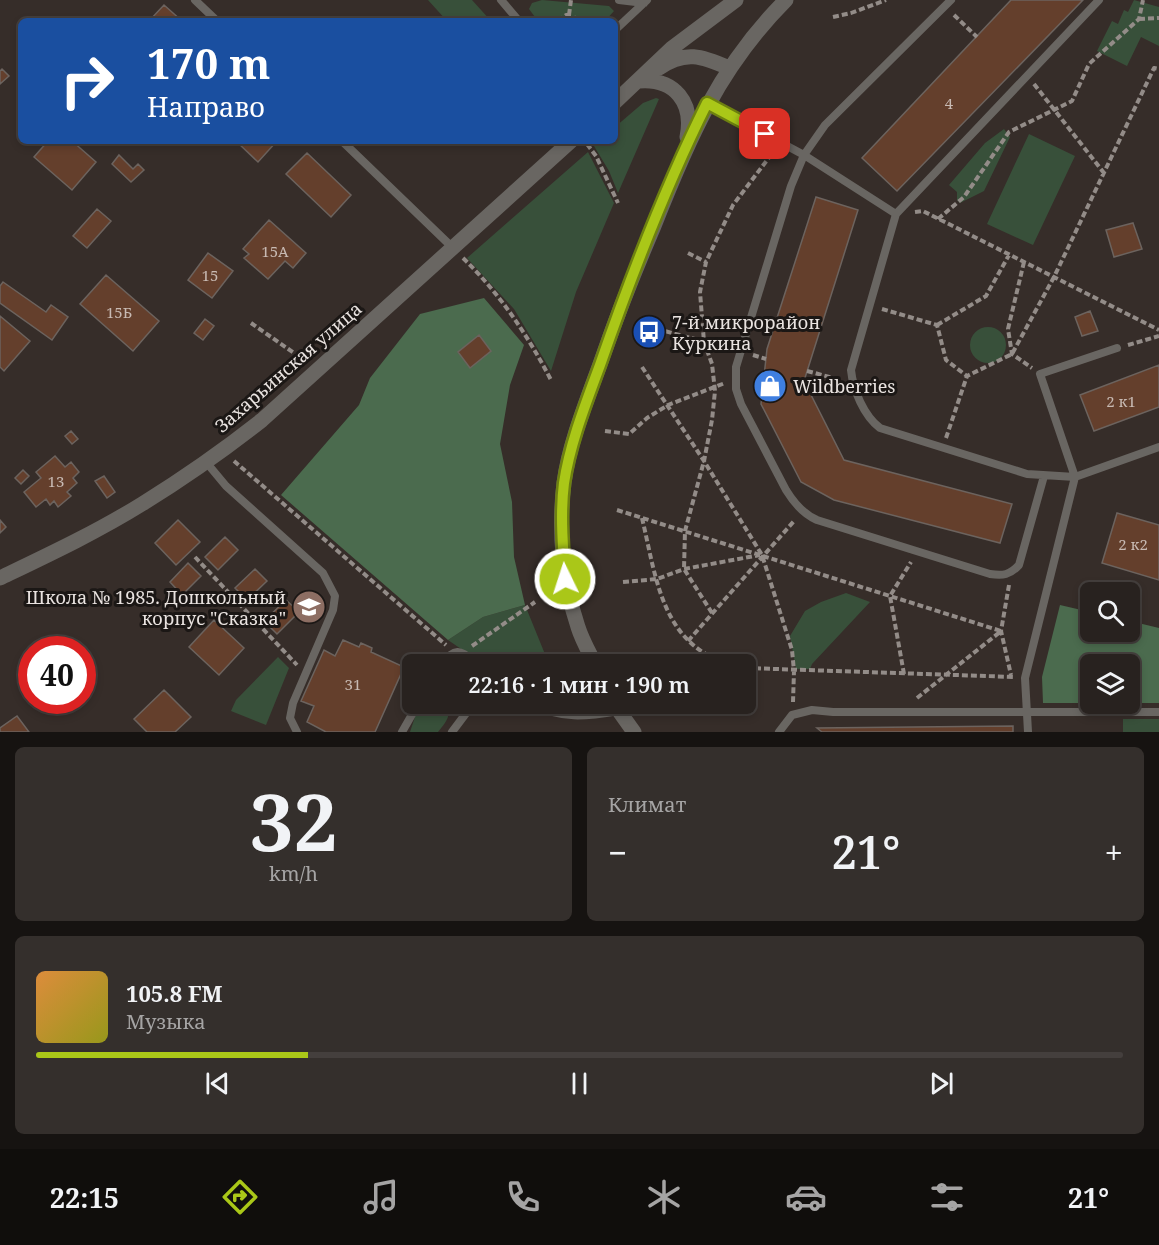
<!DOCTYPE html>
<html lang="ru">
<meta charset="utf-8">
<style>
:root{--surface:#28221f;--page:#342f2c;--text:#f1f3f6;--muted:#a5a4a4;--line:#443f3d;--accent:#aac718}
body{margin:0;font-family:"Noto Serif",serif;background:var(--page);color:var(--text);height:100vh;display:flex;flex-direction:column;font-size:22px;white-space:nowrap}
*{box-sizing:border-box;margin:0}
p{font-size:20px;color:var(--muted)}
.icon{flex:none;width:33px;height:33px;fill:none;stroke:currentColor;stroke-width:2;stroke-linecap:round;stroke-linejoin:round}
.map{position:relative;height:732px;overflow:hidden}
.side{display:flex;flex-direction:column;gap:15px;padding:15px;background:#161311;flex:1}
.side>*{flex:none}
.banner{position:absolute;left:18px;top:18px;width:600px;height:126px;border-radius:9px;box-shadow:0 3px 9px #0003,0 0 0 2px var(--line);background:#1a4fa0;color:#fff;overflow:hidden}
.controls{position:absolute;left:1080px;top:582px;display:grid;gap:12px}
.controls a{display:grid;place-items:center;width:60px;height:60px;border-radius:9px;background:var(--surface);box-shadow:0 3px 9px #0003,0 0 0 2px var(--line);font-size:30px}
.speed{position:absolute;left:18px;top:636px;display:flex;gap:12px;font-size:30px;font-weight:700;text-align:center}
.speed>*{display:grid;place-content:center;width:78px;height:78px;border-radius:50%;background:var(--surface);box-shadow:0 3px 9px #0003,0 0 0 2px var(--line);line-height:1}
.speed .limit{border:9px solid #d22;background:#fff;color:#111}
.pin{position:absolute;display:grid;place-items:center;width:51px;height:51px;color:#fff;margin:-26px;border-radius:12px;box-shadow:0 3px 9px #0006}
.me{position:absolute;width:66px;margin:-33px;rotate:356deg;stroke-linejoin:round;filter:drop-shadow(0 0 4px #0008)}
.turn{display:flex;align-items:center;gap:21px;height:126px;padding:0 30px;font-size:27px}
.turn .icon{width:78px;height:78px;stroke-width:2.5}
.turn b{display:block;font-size:42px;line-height:51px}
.big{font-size:45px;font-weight:600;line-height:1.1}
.side .tile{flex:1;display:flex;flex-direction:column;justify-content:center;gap:9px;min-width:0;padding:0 21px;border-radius:9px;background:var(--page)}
.side .dial{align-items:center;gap:0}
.dial b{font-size:78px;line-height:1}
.song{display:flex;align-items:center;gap:18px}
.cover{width:72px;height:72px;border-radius:9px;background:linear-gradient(135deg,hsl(30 70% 55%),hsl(60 70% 35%))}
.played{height:6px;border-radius:3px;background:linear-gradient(90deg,var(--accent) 25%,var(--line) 25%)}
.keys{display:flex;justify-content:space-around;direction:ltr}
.heat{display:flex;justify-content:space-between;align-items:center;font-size:33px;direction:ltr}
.side .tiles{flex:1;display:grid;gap:15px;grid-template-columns:1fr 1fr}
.tile:last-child{grid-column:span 2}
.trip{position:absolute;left:402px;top:654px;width:354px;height:60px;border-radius:9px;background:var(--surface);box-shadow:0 3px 9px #0003,0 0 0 2px var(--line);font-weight:600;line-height:60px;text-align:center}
.menu{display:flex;height:96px;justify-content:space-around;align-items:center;background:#100e0c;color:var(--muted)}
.menu .icon{width:42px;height:42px}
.menu .current{color:var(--accent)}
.menu b{font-size:27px;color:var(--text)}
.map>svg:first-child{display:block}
.green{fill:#38503a}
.forest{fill:#4b6b4e}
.building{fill:#643f2c;stroke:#6c635e;stroke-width:1.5}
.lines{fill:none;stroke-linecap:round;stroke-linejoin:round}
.path{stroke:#938c88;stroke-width:4;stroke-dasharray:6 3;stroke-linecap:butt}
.service{stroke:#696662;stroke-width:8}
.tertiary{stroke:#696662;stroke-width:15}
.route-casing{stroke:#6e8110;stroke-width:15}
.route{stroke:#aac718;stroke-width:10}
.labels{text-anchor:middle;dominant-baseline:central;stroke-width:6;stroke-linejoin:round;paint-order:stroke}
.number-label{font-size:15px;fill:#c8bab3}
.poi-label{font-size:18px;fill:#e9e3e0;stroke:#1b1715;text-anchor:start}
.street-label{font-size:18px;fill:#e9e3e0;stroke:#1b1715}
</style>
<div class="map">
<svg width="1159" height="732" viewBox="0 0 1159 732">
<rect width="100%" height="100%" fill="#362d29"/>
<path class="green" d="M428,0h44l19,21h-44z
M542,0l67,6 5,5 -9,10h-67l-9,-12 3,-6z
M1134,0l25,7v39l-18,-9 -14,29 -30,-15 15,-30 6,3 6,-14 4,2z
M656,98l3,1 -41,94 -9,-22 -15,-25 5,-5h16v-14l28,-24z
M1004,129l6,8 -26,54 -24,12 -3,-3v-8l-8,-7 36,-42z
M1029,134l46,22 -42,89 -46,-21z
M588,152l26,51 -38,89 -25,79 -37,-62 -47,-51z
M970 345a18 18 0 1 1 36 0a18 18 0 1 1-36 0Z
M846,593l24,9 -58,62 -2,5h-14l-6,-33 15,-25 16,-9z
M525,605l24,59h-66l-35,-24 35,-23z
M278,657l11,11 -23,57 -35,-14 5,-11z
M422,704h23c8,11 1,18 -7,28h-28l7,-21z
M1123,719h36v13h-36z"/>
<path class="forest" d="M484,298l40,47 -14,40 -10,59 12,58 2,55 11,48 -42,12 -35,23 -167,-145 78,-90 11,-27 50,-64z
M1060,605l30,7v20h40v-11l29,7v75h-29v-39h-40v39h-47l-1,-26z"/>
<path class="building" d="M1011,0h72l-186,191 -35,-33z
M164,5l18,16h-33z
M2,69l7,7 -9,8v-13z
M48,141h24l24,21 -24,28 -38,-33z
M236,141h41l-19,21z
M307,153l44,42 -20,22 -45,-43z
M119,155l14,14 5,-5 6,6 -13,12 -19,-18z
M816,197l42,13 -54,171 40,79 168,44 -12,39 -166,-43 -33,-18 -40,-78 6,-55z
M97,209l14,12 -24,27 -14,-12z
M269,220l37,33 -13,15 -8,-7 -17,18 -24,-21 5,-4 -6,-5z
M1133,223l9,26 -28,8 -8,-27z
M208,253l25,18 -21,27 -24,-18z
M106,275l53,46 -26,30 -53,-47z
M3,282l43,30 5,-7 17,12 -16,23 -52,-37v-17z
M1090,311l8,20 -16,5 -7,-19z
M0,316l30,25 -26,30 -4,-4z
M205,319l9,7 -11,14 -9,-7z
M479,335l12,16 -21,17 -12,-16z
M1159,365v42l-65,24 -14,-36z
M71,431l7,8 -6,5 -7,-8z
M55,456l10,11 6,-5 8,10 -6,6 4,5 -10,9 4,4 -13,11 -4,-6 -4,4 -4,-6 -10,8 -12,-15 17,-14 -5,-6z
M23,470l6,6 -8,8 -6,-6z
M104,476l11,16 -8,6 -12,-17z
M1117,513l42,12v55l-57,-17z
M0,520l6,7 -6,6z
M178,520l22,22 -24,23 -21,-22z
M225,537l13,13 -20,20 -13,-13z
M188,563l13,13 -19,19 -12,-13z
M255,569l12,12 -20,19 -12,-12z
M286,600l13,12 -22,22 -13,-13z
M214,620l30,28 -25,27 -30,-28z
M343,640l16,7 2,-4 11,5 -1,4 33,15 -29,65h-49l-19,-10 7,-16 -13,-5 23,-51 11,6z
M164,690l27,27 -16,15h-28l-13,-13z
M17,716l12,16h-29v-4z
M1013,726v6h-191l-5,-4z"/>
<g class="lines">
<path class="path" d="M569,15l2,-15
M954,15l23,22
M833,17l18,-4 35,-13
M1139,19l20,-1
M558,21l8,-6 7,1 4,5
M1034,84l70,89
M587,144l9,12 22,47
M915,212l8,-1 236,119
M938,219l26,-22 45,-65 63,-31 17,-37 50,-45 4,-19
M688,253l18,9
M463,258c37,36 64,76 88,122
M1024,262l-16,67 4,25 20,14
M882,309l55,16 9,35 21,16 45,-22 42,-77 100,-209 5,1
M251,323l53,37
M937,325l49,-29 23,-41
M657,329l72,19
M1128,345l31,-9
M753,355l13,4
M642,367l62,94 58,94 30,95 2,21 -1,31
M807,371l34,9
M605,431l24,3 18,-16 21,-13 57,-22
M946,438l21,-62
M234,461l212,184
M617,510l384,121
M642,518c14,58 19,126 87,146
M195,557l102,108
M623,582l34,-3 27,-10 76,-14
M1009,585l-8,46 10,44
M712,613l-28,-44 1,-38 19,-70 8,-41 3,-29 -3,-27 -8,-22 -4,-50 6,-30 27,-57 41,-54
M688,641l106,-120
M472,646l63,-44
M538,664l20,-5
M746,668l269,9
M904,674l-14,-78 21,-34
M917,698l83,-66"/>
<path class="service" d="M195,0l22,21
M501,0l18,21
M619,0l25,3
M951,0l-126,125 -21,30 -13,31 -55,181v22l5,15 45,86c8,13 17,24 31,30l173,54c13,2 20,1 29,-9l25,-89
M1099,0l-203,214 -45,156c2,20 13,46 29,58l147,46 48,3 -35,-103 77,-26
M615,30l32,-30
M709,104l95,51 92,59
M342,141l110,106
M206,462l20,24 97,87 12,23 -2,14 -40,93 -3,15 7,14
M441,664c17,-18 18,-14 36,0
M531,704c33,15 52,13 88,7
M402,732l16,-28
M452,732l21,-28
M779,732l13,-17 20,-5 21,2h326
M1028,732l-3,-54 50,-201 84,-30"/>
<path class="tertiary" d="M659,68c26,-18 43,-12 70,0
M639,81c36,-3 55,22 48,56
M615,102l57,-54 64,-48
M0,578c48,-23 97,-46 142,-74 42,-26 82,-54 120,-84l309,-279
M595,664c-6,-12 -13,-24 -17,-37 -15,-45 -20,-96 -14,-144 5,-41 26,-90 40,-130 15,-43 32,-85 50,-127 34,-86 65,-159 132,-226
M614,704l20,28"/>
</g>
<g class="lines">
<defs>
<path id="route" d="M565,579c-2,-32 -5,-65 -1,-96 6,-40 22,-80 36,-118 31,-89 65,-178 107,-262l58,31"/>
</defs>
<use href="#route" class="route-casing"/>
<use href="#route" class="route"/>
</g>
<defs>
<symbol id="bus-disc" viewBox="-11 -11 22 22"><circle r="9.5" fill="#1a4fb4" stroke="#1b1715"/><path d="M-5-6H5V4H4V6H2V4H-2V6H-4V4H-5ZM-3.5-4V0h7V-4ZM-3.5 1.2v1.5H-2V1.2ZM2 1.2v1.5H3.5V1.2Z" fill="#fff"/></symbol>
<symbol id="shop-disc" viewBox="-11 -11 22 22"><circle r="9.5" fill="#3f7fe0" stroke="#1b1715"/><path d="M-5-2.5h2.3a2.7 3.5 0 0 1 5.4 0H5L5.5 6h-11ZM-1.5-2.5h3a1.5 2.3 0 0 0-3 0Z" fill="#fff"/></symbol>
<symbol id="school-disc" viewBox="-11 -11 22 22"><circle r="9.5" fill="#8d6e63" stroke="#1b1715"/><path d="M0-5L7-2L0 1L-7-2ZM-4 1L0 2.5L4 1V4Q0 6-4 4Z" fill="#fff"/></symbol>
</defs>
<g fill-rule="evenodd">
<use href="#bus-disc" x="630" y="313" width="38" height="38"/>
<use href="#shop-disc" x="751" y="367" width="38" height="38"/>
<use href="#school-disc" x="290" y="588" width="38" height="38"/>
</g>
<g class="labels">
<g class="number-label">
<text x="949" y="103">4</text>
<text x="275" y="251">15А</text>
<text x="210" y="275">15</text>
<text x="119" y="312">15Б</text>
<text x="1121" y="401">2 к1</text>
<text x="56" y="481">13</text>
<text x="1133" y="544">2 к2</text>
<text x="353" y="684">31</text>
</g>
<g class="poi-label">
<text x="672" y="322">7-й микрорайон<tspan x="672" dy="21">Куркина</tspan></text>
<text x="793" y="386">Wildberries</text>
<text x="286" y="597" text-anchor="end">Школа № 1985. Дошкольный<tspan x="286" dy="21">корпус "Сказка"</tspan></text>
</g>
<g class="street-label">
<text transform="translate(288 367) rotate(-41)">Захарьинская улица</text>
</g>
</g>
</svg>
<div class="controls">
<a><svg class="icon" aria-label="search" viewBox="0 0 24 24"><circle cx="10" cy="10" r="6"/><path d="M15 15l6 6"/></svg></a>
<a><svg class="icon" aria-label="layers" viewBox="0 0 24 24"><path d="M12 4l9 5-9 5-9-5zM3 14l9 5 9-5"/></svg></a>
</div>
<div class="speed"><div class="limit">40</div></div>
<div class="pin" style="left:765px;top:134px;background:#d93025"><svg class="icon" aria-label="arrive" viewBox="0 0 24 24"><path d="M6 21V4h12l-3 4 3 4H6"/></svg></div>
<svg class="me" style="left:565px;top:579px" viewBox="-20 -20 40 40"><circle r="17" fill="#aac718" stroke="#fff" stroke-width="3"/><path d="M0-11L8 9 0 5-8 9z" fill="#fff"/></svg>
<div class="trip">22:16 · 1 мин · 190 m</div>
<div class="banner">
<div class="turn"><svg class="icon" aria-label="right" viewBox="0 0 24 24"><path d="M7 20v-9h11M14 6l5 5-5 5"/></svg><div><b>170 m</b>Направо</div></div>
</div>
</div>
<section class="side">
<div class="tiles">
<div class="tile dial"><b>32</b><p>km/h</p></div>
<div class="tile"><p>Климат</p>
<div class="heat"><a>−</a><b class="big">21°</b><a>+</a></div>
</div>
<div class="tile">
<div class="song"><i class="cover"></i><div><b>105.8 FM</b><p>Музыка</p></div></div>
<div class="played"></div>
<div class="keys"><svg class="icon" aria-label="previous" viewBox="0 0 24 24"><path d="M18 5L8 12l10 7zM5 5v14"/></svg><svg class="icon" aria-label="pause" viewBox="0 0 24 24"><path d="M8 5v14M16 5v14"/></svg><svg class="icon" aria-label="next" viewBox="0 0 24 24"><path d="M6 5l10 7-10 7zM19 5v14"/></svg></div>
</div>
</div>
</section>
<nav class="menu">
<b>22:15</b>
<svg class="icon current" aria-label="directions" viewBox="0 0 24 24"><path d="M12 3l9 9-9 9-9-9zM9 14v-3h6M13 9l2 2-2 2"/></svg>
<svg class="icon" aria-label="music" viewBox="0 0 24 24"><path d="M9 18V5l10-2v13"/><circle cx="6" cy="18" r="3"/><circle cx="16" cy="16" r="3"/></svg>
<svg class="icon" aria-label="phone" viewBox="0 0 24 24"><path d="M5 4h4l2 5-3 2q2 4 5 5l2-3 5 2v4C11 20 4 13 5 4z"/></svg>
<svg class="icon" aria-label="climate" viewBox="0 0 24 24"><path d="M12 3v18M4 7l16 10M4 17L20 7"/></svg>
<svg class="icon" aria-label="car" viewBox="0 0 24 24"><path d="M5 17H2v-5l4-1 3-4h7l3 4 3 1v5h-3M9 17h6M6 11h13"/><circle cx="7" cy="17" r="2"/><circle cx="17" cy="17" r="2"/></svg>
<svg class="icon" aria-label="filters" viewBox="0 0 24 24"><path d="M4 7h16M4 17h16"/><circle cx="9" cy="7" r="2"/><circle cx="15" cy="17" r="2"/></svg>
<b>21°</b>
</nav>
